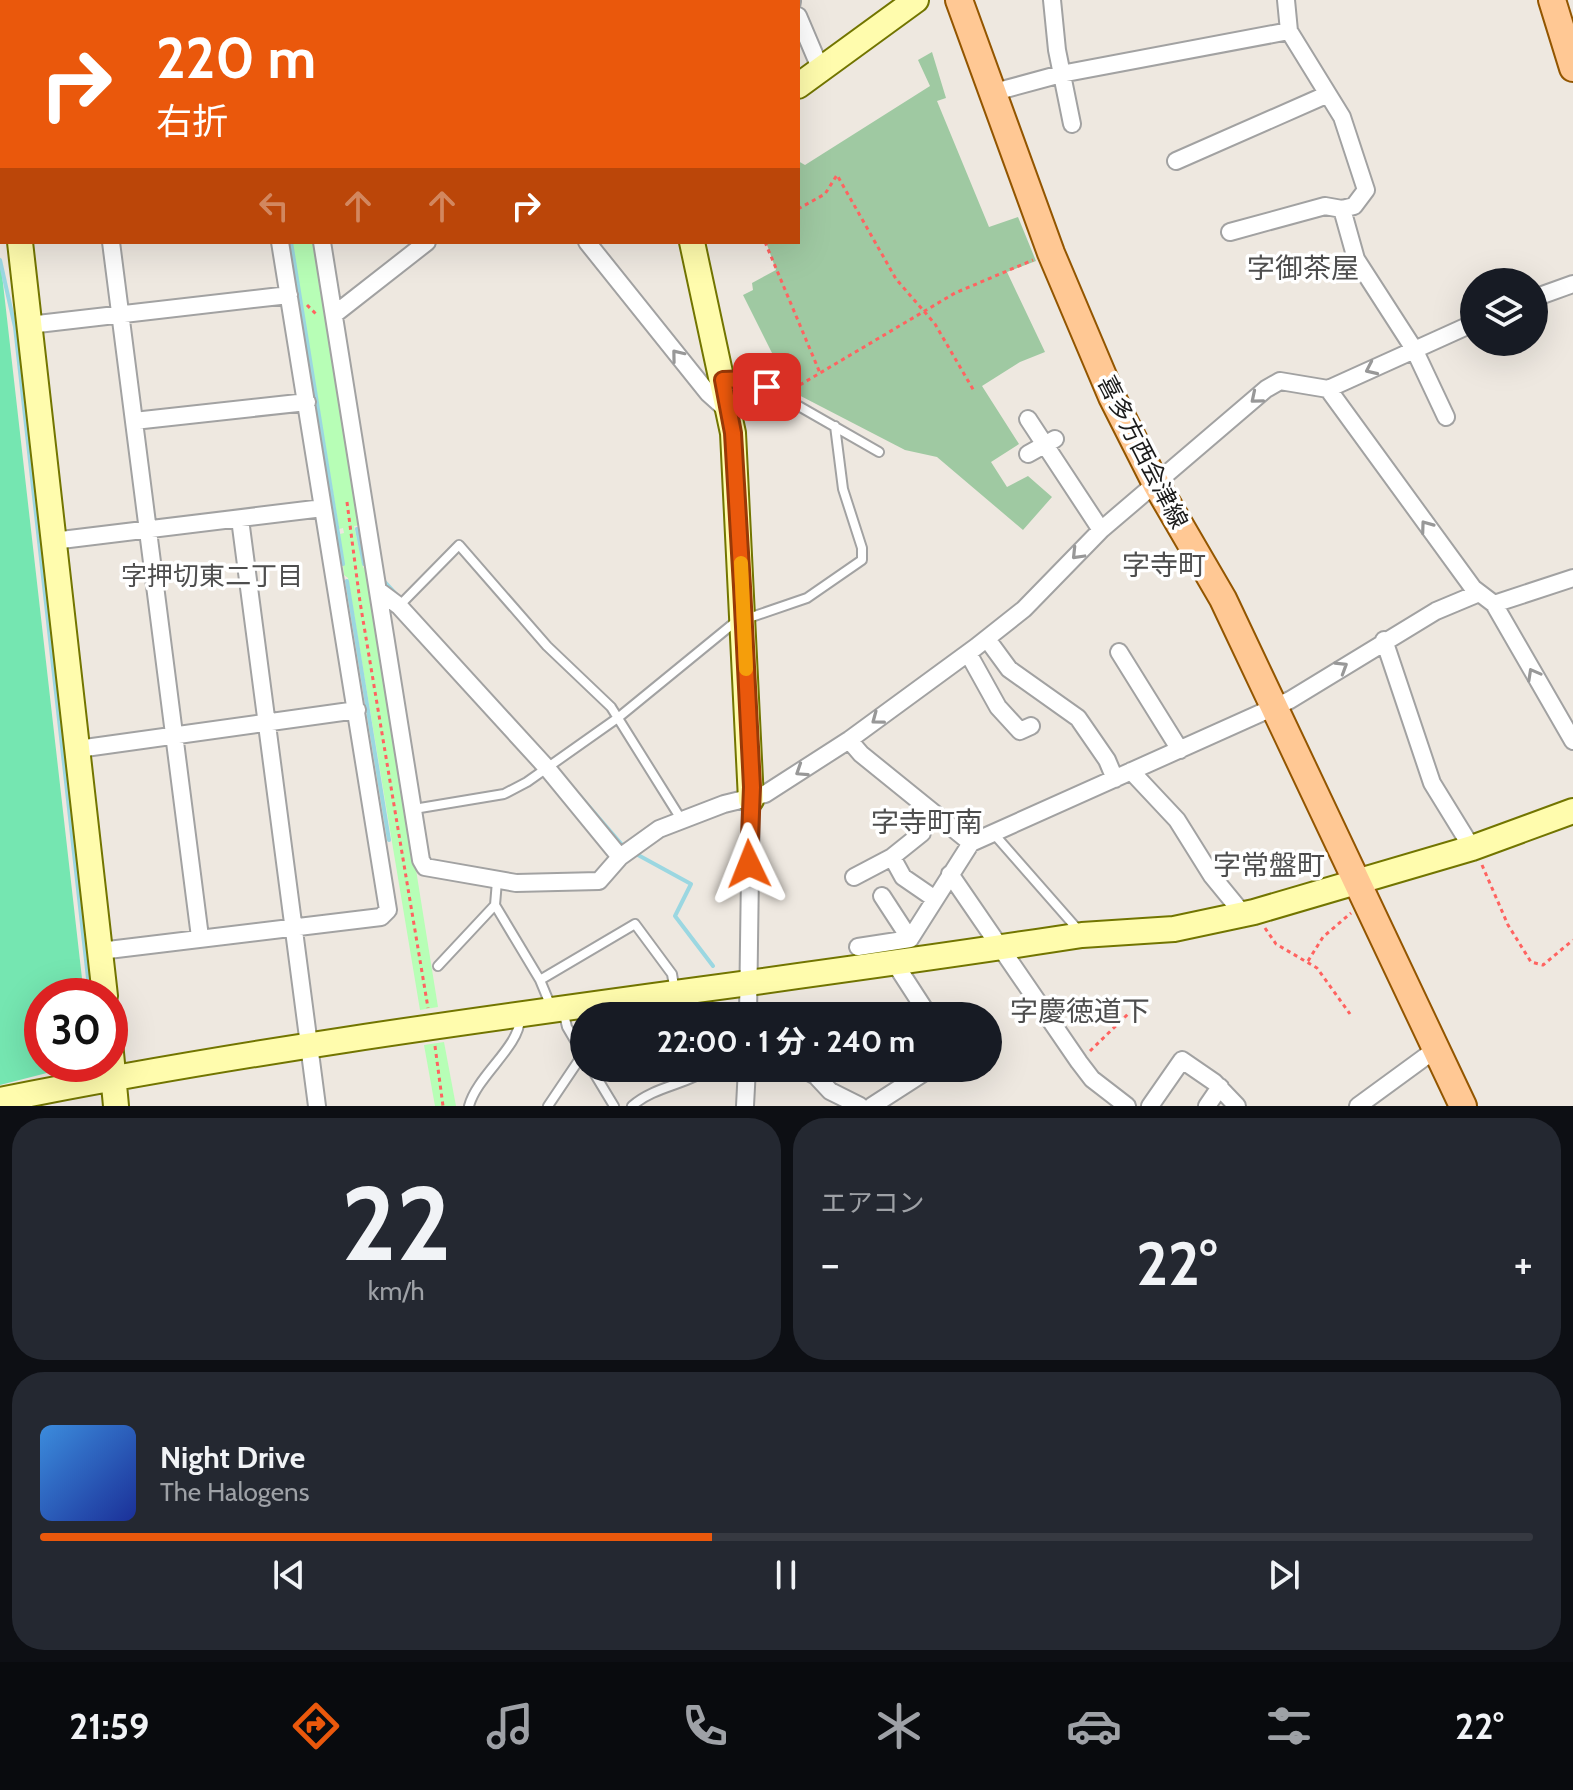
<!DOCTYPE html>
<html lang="ja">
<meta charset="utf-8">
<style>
:root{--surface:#171b24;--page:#242831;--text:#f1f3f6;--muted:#9ea1a6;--line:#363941;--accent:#ea580c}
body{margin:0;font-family:Cabin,"Noto Sans JP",sans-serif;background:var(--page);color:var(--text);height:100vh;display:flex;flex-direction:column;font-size:30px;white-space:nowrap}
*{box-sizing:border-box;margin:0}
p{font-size:26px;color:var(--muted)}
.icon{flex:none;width:44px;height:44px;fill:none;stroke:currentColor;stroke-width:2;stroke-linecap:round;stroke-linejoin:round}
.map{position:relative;height:1106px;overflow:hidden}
.panel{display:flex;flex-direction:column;gap:12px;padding:12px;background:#0d0f14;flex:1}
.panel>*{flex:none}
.banner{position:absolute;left:0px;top:0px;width:800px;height:244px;box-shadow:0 8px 32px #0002;background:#ea580c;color:#fff;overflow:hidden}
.controls{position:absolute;left:1460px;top:268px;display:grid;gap:16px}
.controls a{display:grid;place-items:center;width:88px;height:88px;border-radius:50%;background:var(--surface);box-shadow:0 8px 32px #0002;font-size:40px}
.speed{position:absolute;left:24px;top:978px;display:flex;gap:16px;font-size:40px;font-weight:700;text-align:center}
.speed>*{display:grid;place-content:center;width:104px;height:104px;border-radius:50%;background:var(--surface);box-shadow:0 8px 32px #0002;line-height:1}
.speed .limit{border:12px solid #d22;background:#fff;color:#111}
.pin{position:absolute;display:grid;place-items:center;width:68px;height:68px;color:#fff;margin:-34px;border-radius:16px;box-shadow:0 4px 12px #0006}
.me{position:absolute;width:88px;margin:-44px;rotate:358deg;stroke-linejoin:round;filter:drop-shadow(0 0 6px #0008)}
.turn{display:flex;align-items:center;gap:28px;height:168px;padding:0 24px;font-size:36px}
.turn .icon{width:104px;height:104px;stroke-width:2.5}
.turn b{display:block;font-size:56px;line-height:68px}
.lanes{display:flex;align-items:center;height:76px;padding:0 24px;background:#0003;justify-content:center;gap:40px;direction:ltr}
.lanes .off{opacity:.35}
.big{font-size:60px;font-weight:700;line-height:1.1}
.panel .widget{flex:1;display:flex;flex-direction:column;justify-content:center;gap:12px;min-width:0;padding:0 28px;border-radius:32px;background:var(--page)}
.panel .dial{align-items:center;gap:0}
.dial b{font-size:104px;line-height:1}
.song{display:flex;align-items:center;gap:24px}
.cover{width:96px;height:96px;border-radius:12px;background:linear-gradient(135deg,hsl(210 70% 55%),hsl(230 70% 35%))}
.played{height:8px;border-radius:4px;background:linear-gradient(90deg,var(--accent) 45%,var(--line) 45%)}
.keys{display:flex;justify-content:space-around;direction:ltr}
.heat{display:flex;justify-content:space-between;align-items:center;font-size:44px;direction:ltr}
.panel .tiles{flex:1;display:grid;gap:12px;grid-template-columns:1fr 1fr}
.widget:last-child{grid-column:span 2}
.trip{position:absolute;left:570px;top:1002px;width:432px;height:80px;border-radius:40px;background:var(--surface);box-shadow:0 8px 32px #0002;font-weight:700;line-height:80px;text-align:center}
.tabs{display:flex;height:128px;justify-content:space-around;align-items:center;background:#090b0e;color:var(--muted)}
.tabs .icon{width:56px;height:56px}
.tabs .active{color:var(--accent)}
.tabs b{font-size:36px;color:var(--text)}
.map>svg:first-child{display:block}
.cemetery{fill:#9fc9a2}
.park{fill:#b7feb6}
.pitch{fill:#75e6b1}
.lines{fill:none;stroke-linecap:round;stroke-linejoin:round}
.stream{stroke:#9bd7e1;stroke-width:4}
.lane-casing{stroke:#a2a2a2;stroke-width:12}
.street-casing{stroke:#a2a2a2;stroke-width:20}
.secondary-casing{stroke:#727500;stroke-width:28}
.primary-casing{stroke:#935600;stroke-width:30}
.path{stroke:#ff6360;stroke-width:3;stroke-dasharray:4 4;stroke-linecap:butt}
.lane{stroke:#fff;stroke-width:8}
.street{stroke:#fff;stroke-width:16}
.secondary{stroke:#fffcad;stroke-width:24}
.primary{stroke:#ffc894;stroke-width:26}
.oneway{stroke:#989898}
.route-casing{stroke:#983908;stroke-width:20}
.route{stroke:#ea580c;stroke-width:14}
.slow{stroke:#f59e0b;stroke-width:14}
.labels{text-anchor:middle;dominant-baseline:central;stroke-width:7;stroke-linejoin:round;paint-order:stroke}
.street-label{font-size:24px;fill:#1b1b1b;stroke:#fff}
.neighbourhood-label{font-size:26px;fill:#4e4e4e;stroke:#fff}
.quarter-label{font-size:28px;fill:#4e4e4e;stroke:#fff}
</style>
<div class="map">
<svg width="1573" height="1106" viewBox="0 0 1573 1106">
<rect width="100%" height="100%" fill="#eee8e0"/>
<path class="cemetery" d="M932,52l14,46 -9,3 52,126 29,-10 18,44 -29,11 38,80 -25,10 -38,24 37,58 -28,18 16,25 21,-11 24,21 -29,33 -86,-73 -32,-7 -114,-59 -48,-96 10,-5 -1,-7 24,-13 -10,-28h32v-81l7,4 125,-79 -12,-26z"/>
<path class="park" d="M292,242h24l45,283 -7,1 9,41 6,9 69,431 -18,3 -72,-432 -4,-3 -4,-41 4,-1 -1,-5 -4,1z
M444,1042l12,64h-21l-11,-61z"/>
<path class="pitch" d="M0,257l84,739h-42v68h40l-82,21z"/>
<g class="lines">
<path class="stream" d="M251,0v2
M291,242l52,322
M0,260l15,67 75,669
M357,529l7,35
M347,581l42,259
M384,581l12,13
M580,796l43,50
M638,855l53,29 -16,32 38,50
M761,1008l7,8"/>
<defs>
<path id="lane" d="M724,380l31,1 124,71
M399,606l60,-61 88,101 64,61 70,112
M414,809l90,-15 23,-12 92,-65 115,-94 73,-25 55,-38v-12l-19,-59 -8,-63
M994,834l86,98
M497,881l-2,24 45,75 12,29
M438,966l57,-61
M540,980l95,-56 37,50 3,18
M563,1010l4,17 17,29
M591,1068l23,38
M469,1106c8,-30 50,-59 51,-87
M548,1106l35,-52
M632,1106c23,-20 54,-21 79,-38"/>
<path id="street" d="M66,0v2
M240,0v2
M283,0v2
M388,0l1,2
M600,0v2
M792,0v2
M1052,0l5,50 15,74
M80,2l41,-2
M493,2l12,-2
M798,16l23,54
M991,93l70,-19 228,-43
M1176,161l150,-66
M1342,209l14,50 58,90 32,68
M1230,232l95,-26 17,3 12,-3 12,-16 -24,-73 -53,-86 -3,-31
M111,242l89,695
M322,242l99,618 4,7 91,16 83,-2 21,-24 39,-28 65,-25 41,-10 84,-54 127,-93 48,-38 77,-79 165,-141 14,-8 48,8 146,-66
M587,242l121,151 20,18
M1534,298l39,-14
M335,314l92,-72
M29,325l260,-30
M1328,389l145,199 21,16 79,137
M1028,419l73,111
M134,421l173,-19
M1028,454l27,-15
M240,519l77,587
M53,541l270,-33
M379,591l20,15 148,162 73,89
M1494,604l79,-26
M987,639l22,30 69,49 29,42 8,19
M1384,640l48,143 40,65
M1119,652l61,98
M968,653l30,54 22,24 11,-5
M849,740l12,14 110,89
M78,749l279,-39
M1131,771l46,49 35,56 32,39
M892,857l11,20 32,22
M950,874l129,188 13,17 35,27
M854,877l38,-20 30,-24
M882,896l28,43
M858,947l52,-8 61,-96 319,-143 146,-89 43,-18
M100,951l281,-34 7,-7 -108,-668
M894,962l35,54
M748,1016l3,-216
M801,1068l15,8 14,15 30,15
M745,1106l2,-38
M872,1106l59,-38
M1150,1106l32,-46 32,22 23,24
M1207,1106l13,-19
M1358,1106l78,-57"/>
<path id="secondary" d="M0,67l2,15
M798,86l118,-86
M20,242l85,754
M692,242l41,191 18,367
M110,1042l6,64
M0,1100c358,-72 722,-109 1082,-165l92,-6 80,-17 218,-64 101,-37"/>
<path id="primary" d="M959,0l92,253 61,144 44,87 67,115 240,507
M1552,0l21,68"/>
</defs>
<use href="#lane" class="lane-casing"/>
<use href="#street" class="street-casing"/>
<use href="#secondary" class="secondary-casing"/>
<use href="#primary" class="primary-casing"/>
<path class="path" d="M262,0l1,2
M798,209l27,-15 12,-19 59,104 39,45 39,67
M765,242l55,131
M307,305l11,11
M793,389l162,-96 78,-33
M347,502l13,100 68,406
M1482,865l26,60 23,37 12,3 30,-25
M1265,928l11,16 41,24 33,46
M1308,961l15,-24 28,-24
M435,1046l8,60
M1090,1051l39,-38"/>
<use href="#lane" class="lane"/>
<use href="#street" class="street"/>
<use href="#secondary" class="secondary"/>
<use href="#primary" class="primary"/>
</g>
<defs><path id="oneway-chevron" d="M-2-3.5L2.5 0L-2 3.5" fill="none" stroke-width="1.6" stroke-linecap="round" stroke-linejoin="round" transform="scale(2)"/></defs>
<g class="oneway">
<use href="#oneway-chevron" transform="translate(677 355) rotate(-129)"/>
<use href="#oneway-chevron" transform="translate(1371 369) rotate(155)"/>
<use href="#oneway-chevron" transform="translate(1256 398) rotate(140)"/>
<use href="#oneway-chevron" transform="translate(1426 526) rotate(-126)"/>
<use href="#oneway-chevron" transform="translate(1077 554) rotate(134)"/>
<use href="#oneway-chevron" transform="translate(1342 667) rotate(-32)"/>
<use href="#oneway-chevron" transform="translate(1533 674) rotate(-119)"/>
<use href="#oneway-chevron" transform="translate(877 719) rotate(143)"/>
<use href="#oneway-chevron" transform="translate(801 771) rotate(147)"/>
</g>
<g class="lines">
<defs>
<path id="route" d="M749,864l3,-77 -10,-200 -9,-154 -10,-53 25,-1 19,8"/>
</defs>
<use href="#route" class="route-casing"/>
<use href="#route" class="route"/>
<path class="slow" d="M741,563l5,106"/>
</g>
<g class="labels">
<g class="street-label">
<text transform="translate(1143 452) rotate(63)">喜多方西会津線</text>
</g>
<g class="neighbourhood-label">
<text x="212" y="576">字押切東二丁目</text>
</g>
<g class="quarter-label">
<text x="1303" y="268">字御茶屋</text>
<text x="1164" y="565">字寺町</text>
<text x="927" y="822">字寺町南</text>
<text x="1269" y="865">字常盤町</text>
<text x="1080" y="1011">字慶徳道下</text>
</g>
</g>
</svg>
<div class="controls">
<a><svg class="icon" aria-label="layers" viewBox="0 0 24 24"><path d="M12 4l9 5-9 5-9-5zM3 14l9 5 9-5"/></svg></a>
</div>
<div class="speed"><div class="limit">30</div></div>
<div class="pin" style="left:767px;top:387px;background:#d93025"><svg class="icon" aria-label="arrive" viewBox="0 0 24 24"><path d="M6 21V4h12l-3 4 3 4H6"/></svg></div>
<svg class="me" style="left:749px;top:864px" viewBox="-20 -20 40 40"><path d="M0-17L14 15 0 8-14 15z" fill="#ea580c" stroke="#fff" stroke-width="4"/></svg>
<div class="trip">22:00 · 1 分 · 240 m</div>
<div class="banner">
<div class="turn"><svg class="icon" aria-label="right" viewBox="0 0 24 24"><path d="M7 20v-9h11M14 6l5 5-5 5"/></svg><div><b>220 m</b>右折</div></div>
<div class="lanes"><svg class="icon off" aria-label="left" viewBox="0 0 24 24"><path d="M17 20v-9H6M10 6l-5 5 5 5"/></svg><svg class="icon off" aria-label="ahead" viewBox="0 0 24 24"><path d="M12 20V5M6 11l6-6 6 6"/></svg><svg class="icon off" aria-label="ahead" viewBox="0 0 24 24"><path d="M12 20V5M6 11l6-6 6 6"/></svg><svg class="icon" aria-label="right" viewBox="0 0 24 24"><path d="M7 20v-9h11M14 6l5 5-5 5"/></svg></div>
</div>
</div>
<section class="panel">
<div class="tiles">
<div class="widget dial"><b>22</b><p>km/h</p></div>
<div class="widget"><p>エアコン</p>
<div class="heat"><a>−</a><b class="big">22°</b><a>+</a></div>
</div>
<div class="widget">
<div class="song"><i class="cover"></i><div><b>Night Drive</b><p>The Halogens</p></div></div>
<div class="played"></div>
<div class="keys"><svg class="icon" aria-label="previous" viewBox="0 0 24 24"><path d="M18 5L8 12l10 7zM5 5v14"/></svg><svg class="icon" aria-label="pause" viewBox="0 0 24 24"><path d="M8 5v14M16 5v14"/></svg><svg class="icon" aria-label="next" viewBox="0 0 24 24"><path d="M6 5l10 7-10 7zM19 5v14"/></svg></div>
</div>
</div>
</section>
<nav class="tabs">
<b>21:59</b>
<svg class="icon active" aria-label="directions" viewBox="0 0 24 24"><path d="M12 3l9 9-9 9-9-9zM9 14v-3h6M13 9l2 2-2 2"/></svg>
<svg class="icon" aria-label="music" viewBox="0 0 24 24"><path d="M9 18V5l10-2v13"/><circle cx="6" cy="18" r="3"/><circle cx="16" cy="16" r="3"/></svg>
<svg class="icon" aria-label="phone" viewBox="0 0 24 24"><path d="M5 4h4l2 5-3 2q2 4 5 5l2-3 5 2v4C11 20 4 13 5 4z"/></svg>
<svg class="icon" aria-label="climate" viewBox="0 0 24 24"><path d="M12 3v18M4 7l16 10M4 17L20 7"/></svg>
<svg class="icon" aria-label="car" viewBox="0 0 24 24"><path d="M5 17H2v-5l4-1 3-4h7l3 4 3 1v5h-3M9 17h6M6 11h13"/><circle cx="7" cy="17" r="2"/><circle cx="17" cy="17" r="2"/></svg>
<svg class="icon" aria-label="filters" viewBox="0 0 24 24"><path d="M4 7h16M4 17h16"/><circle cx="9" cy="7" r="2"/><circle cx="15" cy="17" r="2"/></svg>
<b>22°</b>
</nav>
